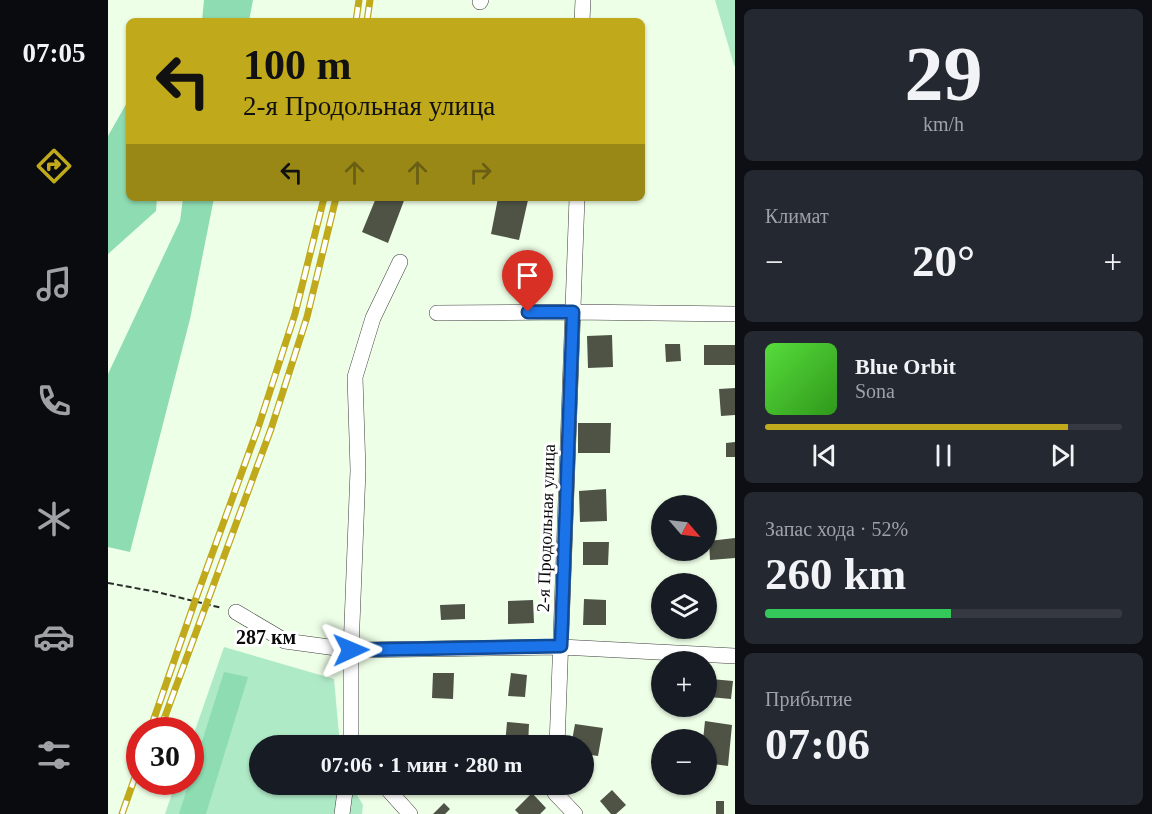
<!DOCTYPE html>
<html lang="ru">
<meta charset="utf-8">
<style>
:root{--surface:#171b24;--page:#242831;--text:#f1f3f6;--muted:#9ea1a6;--line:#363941;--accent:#c0aa1c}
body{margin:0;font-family:Georgia,serif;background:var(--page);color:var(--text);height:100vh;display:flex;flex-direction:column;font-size:22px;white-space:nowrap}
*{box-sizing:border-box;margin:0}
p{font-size:20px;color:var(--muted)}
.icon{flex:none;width:33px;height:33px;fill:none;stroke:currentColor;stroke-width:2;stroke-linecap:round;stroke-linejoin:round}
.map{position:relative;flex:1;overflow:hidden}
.drawer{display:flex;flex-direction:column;gap:9px;padding:9px;background:#0d0f14;width:417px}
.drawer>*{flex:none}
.hud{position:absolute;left:18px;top:18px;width:519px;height:183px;border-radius:9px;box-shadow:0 2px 4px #0004;background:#c0aa1c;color:#111;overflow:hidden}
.needle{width:39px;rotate:118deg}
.controls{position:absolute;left:543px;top:495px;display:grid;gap:12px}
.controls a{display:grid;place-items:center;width:66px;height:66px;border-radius:50%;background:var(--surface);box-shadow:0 2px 4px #0004;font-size:30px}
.speed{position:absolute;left:18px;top:717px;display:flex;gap:12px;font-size:30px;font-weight:700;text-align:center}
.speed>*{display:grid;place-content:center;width:78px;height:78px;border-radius:50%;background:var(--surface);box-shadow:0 2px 4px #0004;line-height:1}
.speed .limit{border:9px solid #d22;background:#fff;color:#111}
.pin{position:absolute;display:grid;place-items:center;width:51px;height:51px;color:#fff;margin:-62px -26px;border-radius:50% 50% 50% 0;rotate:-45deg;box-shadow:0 0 6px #0007}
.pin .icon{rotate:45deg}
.me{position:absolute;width:66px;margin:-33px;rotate:89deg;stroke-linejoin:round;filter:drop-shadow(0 0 4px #0008)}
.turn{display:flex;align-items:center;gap:21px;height:126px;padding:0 18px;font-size:27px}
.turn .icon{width:78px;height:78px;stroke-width:2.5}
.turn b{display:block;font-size:42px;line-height:51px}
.lanes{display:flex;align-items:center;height:57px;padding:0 18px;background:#0003;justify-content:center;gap:30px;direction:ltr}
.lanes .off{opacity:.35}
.big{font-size:45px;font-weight:800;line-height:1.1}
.drawer .tile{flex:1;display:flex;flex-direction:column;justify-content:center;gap:9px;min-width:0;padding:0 21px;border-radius:9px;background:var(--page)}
.drawer .dial{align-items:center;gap:0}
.dial b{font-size:78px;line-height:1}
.song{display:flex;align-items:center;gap:18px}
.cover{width:72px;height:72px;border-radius:9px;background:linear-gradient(135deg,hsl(110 70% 55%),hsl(110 70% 35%))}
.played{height:6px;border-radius:3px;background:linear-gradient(90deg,var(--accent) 85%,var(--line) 85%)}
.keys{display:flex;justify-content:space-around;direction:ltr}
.heat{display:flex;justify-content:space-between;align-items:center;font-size:33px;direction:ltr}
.charge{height:9px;border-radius:4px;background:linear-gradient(90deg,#34c759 52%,var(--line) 0)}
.trip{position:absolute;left:141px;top:735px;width:345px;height:60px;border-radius:30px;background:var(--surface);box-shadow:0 2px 4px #0004;font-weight:800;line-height:60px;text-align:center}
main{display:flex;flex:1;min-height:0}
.dock{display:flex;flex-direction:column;width:108px;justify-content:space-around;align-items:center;background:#090b0e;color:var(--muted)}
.dock .icon{width:42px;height:42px}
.dock .on{color:var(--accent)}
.dock b{font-size:27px;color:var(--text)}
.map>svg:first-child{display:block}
.green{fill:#afeac7}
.forest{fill:#8edcb2}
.building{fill:#4f5346}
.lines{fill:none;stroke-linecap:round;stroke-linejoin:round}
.minor-casing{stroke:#3d3d3d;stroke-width:16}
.path{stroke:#2c2c2c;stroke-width:2;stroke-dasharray:6 3;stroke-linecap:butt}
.minor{stroke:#fff;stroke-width:15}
.rail-casing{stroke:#c0aa1c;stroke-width:7}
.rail{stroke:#fff;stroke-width:4.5;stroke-dasharray:14;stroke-linecap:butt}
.route-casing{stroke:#114b97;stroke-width:15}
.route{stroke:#1a73e8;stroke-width:10}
.labels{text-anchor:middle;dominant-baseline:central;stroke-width:6;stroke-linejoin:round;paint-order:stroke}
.street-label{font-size:18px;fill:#0a0a0a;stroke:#fff}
.neighbourhood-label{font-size:20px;font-weight:bold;fill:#0a0a0a;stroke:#fff}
</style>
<main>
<nav class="dock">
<b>07:05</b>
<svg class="icon on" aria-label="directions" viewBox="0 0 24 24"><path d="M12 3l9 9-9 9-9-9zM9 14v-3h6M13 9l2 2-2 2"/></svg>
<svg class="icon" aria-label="music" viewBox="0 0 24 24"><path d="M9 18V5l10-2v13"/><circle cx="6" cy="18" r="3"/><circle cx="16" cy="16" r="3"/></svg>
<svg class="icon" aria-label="phone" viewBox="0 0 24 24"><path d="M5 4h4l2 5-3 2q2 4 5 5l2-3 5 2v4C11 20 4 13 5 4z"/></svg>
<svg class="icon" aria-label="climate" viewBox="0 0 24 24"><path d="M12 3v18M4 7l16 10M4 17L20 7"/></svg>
<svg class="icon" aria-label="car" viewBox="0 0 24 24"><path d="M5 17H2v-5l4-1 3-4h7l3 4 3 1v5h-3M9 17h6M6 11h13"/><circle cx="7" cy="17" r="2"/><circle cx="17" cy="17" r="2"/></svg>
<svg class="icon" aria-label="filters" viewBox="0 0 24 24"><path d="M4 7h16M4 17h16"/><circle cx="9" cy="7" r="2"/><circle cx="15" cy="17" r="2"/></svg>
</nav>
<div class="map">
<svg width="627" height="814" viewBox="0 0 627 814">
<rect width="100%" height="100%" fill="#eeffe7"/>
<path class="green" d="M607,0h20v66l-1,-1z
M116,647l110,32 6,66 -80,1v38l91,1 12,20 -1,9h-197l11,-32h14l1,-40z"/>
<path class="forest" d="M96,0h49l-4,21h-47z
M21,99v99h28l-1,13 -48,43v-118z
M75,198h31l-24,121 -60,233 -22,-5v-173l72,-153z
M116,672l24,5 -42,137h-27z"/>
<path class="building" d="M268,198h29l-17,45 -26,-11z
M390,198l30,2 -9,40 -28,-6z
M504,335l1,32 -25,1 -1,-32z
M557,344h15l1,17 -15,1z
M596,345h31v20h-31z
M627,388v27l-14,1 -2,-27z
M470,423h33l-1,30h-32z
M627,442v15h-9v-14z
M498,489l1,32 -27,1 -1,-31z
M627,538v20l-25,2 -1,-19z
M475,542h26l-1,23h-25z
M476,599l22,1v25h-23z
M425,600l1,23 -26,1v-23z
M357,604v15l-24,1 -1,-15z
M325,673h21l-1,26 -21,-1z
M403,673l16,2 -2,22 -17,-1z
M603,679l22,2 -2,18 -22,-2z
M597,721l27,4 -4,41 -22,-3v-23h-3z
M399,722l22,2 -1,22 -23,-1z
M467,724l28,4 -5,28 -14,-2v-8h-13z
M504,790l14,15 -10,9h-5l-11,-13z
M424,793l14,15 -6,6h-21l-4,-4z
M608,801h8v13h-8z
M336,803l6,6 -5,5h-12z"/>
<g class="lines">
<defs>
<path id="minor" d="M372,2l1,-2
M474,21l1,-21
M329,313l136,-1 162,2
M128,612l49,29 66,9 210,-3 174,9
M243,746v-96l7,-180 -3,-93 18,-59 27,-56
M449,746l20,-548
M275,784l27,30
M448,784l-1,9 20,21
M234,814l4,-30"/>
</defs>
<use href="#minor" class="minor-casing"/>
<path class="path" d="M0,583l49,9 65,16"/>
<use href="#minor" class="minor"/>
<defs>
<path id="rail" d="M248,21l3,-21
M259,21l3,-21
M42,730l45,-129 64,-176 36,-111 29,-116
M52,730l111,-301 36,-112 29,-119
M14,814l18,-51"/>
</defs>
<use href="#rail" class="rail-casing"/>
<use href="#rail" class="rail"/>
</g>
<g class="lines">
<defs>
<path id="route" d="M243,650l210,-4 12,-334h-45"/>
</defs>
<use href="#route" class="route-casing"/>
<use href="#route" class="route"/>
</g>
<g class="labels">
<g class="street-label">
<text transform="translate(438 528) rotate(-88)">2-я Продольная улица</text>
</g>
<g class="neighbourhood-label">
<text x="158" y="637">287 км</text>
</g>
</g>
</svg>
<div class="controls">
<a><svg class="needle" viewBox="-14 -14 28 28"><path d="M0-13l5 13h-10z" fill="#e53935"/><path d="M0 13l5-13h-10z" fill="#9ea1a6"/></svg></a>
<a><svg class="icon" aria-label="layers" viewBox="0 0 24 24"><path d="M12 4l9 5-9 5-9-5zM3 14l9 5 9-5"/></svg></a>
<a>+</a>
<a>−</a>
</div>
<div class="speed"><div class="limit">30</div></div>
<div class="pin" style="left:420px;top:312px;background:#d93025"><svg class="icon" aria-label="arrive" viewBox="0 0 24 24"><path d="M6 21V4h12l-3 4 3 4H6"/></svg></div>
<svg class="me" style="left:243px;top:650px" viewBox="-20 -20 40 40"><path d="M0-17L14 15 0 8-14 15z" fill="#1a73e8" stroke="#fff" stroke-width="4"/></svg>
<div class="trip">07:06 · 1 мин · 280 m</div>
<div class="hud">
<div class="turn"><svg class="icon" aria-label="left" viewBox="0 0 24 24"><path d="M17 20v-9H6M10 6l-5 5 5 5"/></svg><div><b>100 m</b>2-я Продольная улица</div></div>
<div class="lanes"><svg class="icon" aria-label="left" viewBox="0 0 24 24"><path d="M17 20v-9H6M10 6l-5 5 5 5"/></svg><svg class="icon off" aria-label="ahead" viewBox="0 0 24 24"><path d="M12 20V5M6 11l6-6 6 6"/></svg><svg class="icon off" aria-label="ahead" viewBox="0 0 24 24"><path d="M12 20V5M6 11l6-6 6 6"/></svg><svg class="icon off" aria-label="right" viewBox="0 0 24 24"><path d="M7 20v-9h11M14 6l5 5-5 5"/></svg></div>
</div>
</div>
<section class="drawer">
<div class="tile dial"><b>29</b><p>km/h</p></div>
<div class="tile"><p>Климат</p>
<div class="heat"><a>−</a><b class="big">20°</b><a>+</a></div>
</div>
<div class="tile">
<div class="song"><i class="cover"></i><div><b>Blue Orbit</b><p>Sona</p></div></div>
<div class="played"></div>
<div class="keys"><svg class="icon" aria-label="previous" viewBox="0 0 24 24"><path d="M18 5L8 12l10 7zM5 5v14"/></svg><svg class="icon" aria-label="pause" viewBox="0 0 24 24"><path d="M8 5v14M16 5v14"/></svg><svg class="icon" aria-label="next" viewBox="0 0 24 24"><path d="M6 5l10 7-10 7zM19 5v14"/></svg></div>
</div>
<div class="tile"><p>Запас хода · 52%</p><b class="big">260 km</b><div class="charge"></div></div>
<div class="tile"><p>Прибытие</p><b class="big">07:06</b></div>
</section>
</main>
